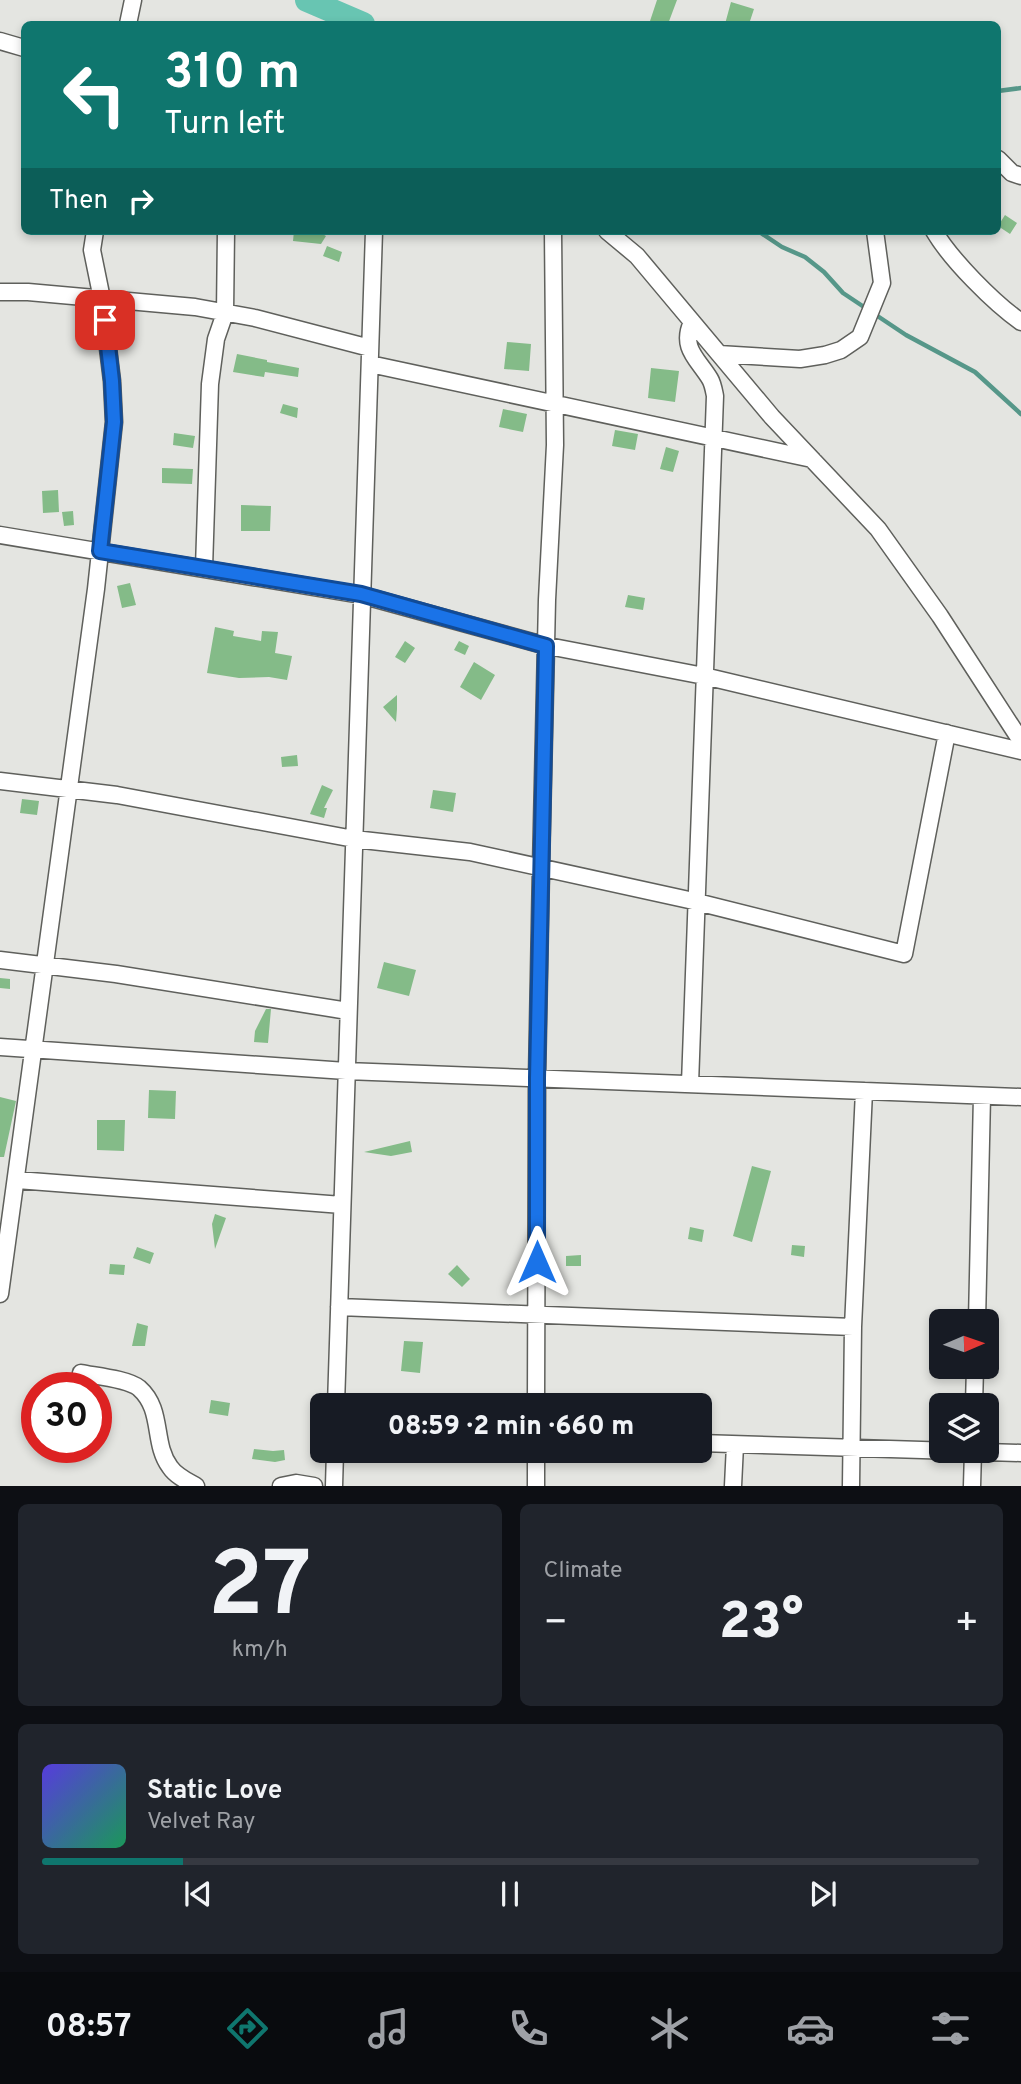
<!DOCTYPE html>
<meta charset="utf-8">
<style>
:root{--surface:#171b24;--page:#20242c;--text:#f1f3f6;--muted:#9ea1a6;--line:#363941;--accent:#0f766e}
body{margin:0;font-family:Overpass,sans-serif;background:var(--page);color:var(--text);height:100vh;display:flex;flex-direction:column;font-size:26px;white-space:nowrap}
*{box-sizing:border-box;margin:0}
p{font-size:23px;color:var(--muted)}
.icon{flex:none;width:38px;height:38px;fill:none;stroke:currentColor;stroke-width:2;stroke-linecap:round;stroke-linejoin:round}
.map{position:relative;height:1486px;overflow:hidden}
.details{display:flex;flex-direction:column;gap:18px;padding:18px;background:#0d0f14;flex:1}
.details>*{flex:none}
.guide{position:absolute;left:21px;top:21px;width:980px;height:214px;border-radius:10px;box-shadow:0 4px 10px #0003;background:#0f766e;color:#fff;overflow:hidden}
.needle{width:46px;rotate:88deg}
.buttons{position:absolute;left:929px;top:1309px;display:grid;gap:14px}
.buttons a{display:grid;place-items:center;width:70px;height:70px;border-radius:10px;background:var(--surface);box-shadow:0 4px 10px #0003;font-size:35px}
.speed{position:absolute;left:21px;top:1372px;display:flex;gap:14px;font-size:35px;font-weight:700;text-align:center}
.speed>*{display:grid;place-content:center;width:91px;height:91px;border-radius:50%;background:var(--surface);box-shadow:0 4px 10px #0003;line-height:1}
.speed .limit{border:10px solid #d22;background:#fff;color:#111}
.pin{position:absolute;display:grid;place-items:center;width:60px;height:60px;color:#fff;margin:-30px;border-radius:14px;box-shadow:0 4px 10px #0006}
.me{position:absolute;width:77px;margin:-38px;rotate:0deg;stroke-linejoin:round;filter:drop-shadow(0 0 5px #0008)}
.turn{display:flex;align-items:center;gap:24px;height:147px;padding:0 28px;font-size:32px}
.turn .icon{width:91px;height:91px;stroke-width:2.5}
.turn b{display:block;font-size:49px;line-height:60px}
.then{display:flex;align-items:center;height:66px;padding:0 28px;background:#0003;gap:14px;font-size:26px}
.big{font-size:52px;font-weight:800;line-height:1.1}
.details .widget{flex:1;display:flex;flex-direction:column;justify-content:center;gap:10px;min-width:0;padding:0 24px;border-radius:10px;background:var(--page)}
.details .dial{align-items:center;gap:0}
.dial b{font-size:91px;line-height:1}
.song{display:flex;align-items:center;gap:21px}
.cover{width:84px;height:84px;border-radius:10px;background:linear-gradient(135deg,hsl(250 70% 55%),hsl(150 70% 35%))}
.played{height:7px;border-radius:4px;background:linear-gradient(90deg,var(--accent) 15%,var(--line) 15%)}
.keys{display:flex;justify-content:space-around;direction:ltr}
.heat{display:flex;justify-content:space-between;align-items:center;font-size:38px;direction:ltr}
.details .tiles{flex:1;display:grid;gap:18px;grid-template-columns:1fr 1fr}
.widget:last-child{grid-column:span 2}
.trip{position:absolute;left:310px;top:1393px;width:402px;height:70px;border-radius:10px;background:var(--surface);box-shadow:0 4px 10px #0003;font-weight:800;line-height:70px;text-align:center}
.menu{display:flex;height:112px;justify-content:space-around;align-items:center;background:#090b0e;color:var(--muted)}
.menu .icon{width:49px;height:49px}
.menu .on{color:var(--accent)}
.menu b{font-size:32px;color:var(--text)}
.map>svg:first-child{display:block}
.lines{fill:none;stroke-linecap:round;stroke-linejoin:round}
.stream{stroke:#569789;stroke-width:4.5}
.river{stroke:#68c5b2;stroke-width:24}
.building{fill:#84bb88}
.minor-casing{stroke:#5f605c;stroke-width:19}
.minor{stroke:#fff;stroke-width:16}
.route-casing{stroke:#114b97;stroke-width:18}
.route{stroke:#1a73e8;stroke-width:12}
</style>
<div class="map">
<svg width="1021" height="1486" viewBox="0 0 1021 1486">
<rect width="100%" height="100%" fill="#e4e5e1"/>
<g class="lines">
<path class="stream" d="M998,91l23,-3
M758,231l24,16 23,10 19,15 19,21 63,42 69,37 46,42"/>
<path class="river" d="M307,0l56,24"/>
</g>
<path class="building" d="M657,0h20l-9,24h-19z
M731,2l23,7 -5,15h-24z
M1005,215l12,8 -7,11 -12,-8z
M294,231h23l9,5 -5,8 -28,-3z
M327,246l15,6 -3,10 -16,-6z
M507,342l24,2 -2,27 -25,-2z
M237,354l30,6v2l32,6 -1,9 -33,-5 -1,5 -31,-5z
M651,368l28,3 -4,31 -27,-4z
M283,404l15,4 -1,10 -17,-5z
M503,409l24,5 -4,18 -24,-5z
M615,430l23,4 -3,16 -23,-4z
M174,433l21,3 -2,12 -20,-3z
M666,447l13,4 -6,21 -13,-3z
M162,468l31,1 -1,15 -30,-1z
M58,490l1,22 -16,1 -1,-22z
M241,505l30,1 -1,25h-29z
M73,511l1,14 -10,1 -2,-14z
M130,583l6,22 -14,3 -5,-22z
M628,595l17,3 -2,12 -18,-3z
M215,627l19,4 -1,5 28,5 1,-10 16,1 -3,21 17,3 -5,24 -18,-3 -30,1 -32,-5z
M405,641l10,7 -10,15 -10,-6z
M459,641l10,5 -4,9 -11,-5z
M474,662l21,13 -14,25 -21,-13z
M397,695v14l-1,13 -13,-15z
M297,755l1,11 -16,1 -1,-10z
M322,785l11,5 -9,18h3l-3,10 -14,-4z
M433,790l23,3 -3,19 -23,-4z
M22,799l17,2 -2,14 -17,-2z
M384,962l32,8 -7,26 -32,-8z
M0,978l10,1v10l-10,-1z
M266,1009h5l-3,34 -14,-1 1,-11z
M149,1090l27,1 -1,28 -27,-1z
M0,1097l16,4 -12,56h-4z
M97,1120h28l-1,31 -27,-1z
M410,1141l2,11 -21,4 -27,-4z
M752,1166l19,5 -19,71 -19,-6z
M215,1214l11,4 -11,31 -3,-25z
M690,1227l14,3 -2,12 -14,-3z
M792,1245l13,1 -1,11 -13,-2z
M137,1247l17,6 -4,11 -17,-6z
M581,1255v11h-15v-10z
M110,1264l15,1 -1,10 -15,-1z
M457,1265l13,14 -8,8 -14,-13z
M137,1323l11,3 -3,20h-13z
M404,1341l19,1 -3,31 -19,-2z
M211,1400l19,3 -2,13 -19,-3z
M254,1449l19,2 11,-1 1,10 -10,2 -23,-3z"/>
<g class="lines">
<defs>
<path id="minor" d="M128,24l5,-24
M0,41l24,7
M998,159l14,14 9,3
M607,231l30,25 135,161 106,112 62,87 81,125
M934,231c17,29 60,72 87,91
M0,292h28l167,15 60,11 115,30
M719,354l81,5 25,-4 16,-5 19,-13 22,-54 -7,-52
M370,364l442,95
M0,535l361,60 182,50 161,31 317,75
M204,568l6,-184 6,-45 9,-26 1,-82
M0,781l117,14 237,44 116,13 219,48 215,54 43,-221
M0,960l116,14 232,37
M0,1047l346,24 675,26
M690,1084l25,-688c-1,-5 -2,-12 -5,-17 -12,-20 -30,-31 -18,-57
M17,1180l325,25
M0,1294l96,-705 18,-167 -2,-41 -10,-82 -10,-49 3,-19
M339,1307l514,20
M977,1321l5,-225
M81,1373c15,3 47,6 58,15 25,22 13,55 31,79 6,9 17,14 26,19
M336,1405l38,-1174
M536,1405l1,-327 4,-210 6,-268 8,-155 -2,-214
M974,1405l1,-38
M700,1443l321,10
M281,1486l15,-3 18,3
M334,1486l1,-35
M536,1486v-35
M733,1486l2,-41
M851,1486l2,-159 11,-236
M972,1486l1,-35"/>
</defs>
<use href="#minor" class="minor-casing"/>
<use href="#minor" class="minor"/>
</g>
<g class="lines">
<defs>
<path id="route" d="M105,320l7,61 2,41 -14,129 261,43 185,52 -9,432v184"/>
</defs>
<use href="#route" class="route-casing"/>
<use href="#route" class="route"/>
</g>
</svg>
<div class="buttons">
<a><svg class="needle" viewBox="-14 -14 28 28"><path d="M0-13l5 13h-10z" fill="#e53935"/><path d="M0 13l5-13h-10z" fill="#9ea1a6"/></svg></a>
<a><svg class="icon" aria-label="layers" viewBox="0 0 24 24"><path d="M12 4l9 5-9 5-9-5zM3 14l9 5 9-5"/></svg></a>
</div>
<div class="speed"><div class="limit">30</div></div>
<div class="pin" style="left:105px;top:320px;background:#d93025"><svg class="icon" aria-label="arrive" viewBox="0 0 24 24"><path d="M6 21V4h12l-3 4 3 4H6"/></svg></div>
<svg class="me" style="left:537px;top:1262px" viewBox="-20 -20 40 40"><path d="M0-17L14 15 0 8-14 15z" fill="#1a73e8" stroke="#fff" stroke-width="4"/></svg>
<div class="trip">08:59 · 2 min · 660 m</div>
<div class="guide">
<div class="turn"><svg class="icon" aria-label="left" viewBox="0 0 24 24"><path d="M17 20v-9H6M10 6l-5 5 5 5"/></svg><div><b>310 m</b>Turn left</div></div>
<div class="then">Then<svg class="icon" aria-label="right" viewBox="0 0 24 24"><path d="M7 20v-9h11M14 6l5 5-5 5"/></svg></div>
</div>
</div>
<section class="details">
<div class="tiles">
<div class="widget dial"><b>27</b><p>km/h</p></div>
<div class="widget"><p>Climate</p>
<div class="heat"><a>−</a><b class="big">23°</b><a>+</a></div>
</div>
<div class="widget">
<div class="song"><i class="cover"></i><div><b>Static Love</b><p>Velvet Ray</p></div></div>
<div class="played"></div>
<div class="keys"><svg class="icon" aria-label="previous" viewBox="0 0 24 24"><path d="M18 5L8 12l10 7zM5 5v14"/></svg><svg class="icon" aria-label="pause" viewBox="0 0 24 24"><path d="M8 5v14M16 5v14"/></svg><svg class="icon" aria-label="next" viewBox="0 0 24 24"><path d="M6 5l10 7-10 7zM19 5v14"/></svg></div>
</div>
</div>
</section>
<nav class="menu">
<b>08:57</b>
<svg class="icon on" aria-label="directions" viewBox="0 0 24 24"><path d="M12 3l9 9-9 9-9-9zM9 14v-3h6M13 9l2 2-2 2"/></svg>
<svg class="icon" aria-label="music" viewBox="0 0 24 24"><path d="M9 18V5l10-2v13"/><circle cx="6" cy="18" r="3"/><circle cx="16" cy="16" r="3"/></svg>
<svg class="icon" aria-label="phone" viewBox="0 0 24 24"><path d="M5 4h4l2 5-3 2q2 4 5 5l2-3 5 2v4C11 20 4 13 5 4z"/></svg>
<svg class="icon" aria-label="climate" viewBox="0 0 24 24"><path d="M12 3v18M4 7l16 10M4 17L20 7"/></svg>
<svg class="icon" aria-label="car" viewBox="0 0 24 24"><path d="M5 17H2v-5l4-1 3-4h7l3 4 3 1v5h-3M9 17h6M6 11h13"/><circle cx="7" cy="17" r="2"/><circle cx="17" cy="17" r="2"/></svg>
<svg class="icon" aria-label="filters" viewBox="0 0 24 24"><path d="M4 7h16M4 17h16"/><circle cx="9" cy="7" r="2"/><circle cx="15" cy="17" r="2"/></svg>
</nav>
